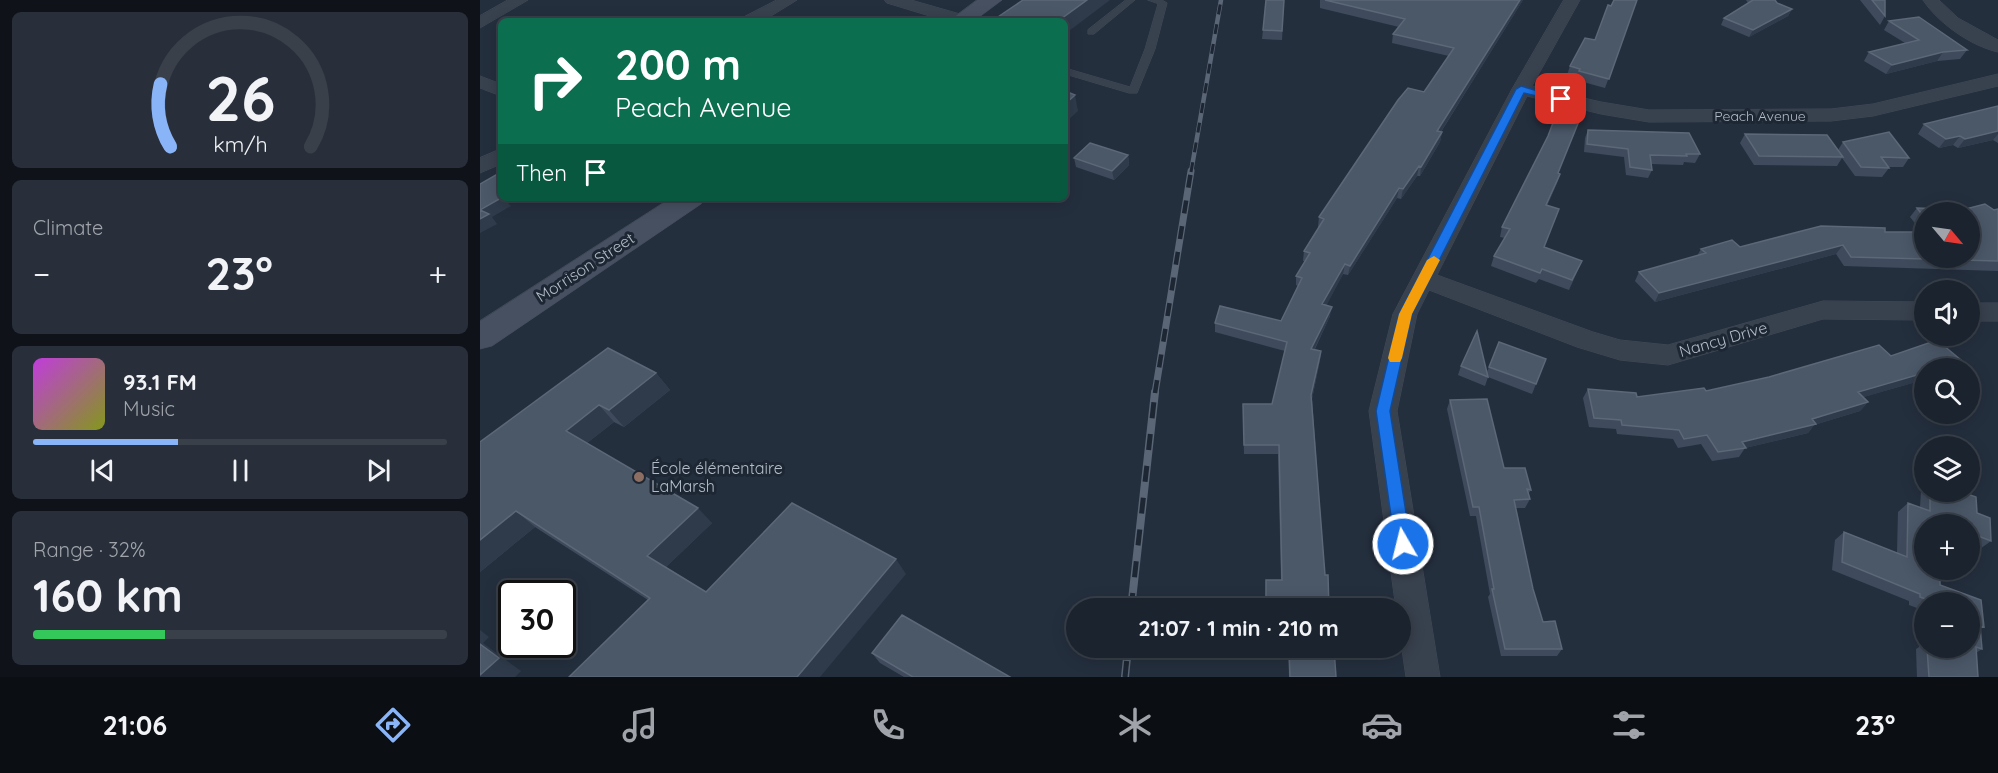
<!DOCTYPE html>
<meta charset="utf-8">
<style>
:root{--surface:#1b232e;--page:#282f3a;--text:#f1f3f6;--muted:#a0a4aa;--line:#39404a;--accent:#8ab4f8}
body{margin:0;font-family:Quicksand,sans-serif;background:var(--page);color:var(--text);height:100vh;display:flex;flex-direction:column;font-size:22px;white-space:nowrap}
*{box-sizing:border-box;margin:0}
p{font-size:20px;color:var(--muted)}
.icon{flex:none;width:33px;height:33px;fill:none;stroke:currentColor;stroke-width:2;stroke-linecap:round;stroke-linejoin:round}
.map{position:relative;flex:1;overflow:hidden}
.side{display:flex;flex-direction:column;gap:12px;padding:12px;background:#0f1319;width:480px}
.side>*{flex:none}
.guide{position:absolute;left:18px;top:18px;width:570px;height:183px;border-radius:9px;box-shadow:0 3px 15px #0003,0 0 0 2px var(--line);background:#0b6e4f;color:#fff;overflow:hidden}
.needle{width:39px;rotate:119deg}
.buttons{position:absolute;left:1434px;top:202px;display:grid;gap:12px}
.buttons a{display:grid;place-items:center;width:66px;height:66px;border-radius:50%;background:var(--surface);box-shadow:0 3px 15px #0003,0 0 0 2px var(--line);font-size:30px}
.speed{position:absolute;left:18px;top:580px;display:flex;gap:12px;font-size:30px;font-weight:700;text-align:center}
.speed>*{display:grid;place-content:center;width:78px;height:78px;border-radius:50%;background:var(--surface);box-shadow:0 3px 15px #0003,0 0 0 2px var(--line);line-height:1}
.speed .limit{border:3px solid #111;border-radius:9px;background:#fff;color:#111}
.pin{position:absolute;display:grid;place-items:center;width:51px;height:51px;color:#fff;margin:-26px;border-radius:12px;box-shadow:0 3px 9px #0006}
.me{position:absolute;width:66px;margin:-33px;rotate:352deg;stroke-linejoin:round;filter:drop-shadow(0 0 4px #0008)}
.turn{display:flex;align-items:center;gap:21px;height:126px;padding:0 18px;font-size:27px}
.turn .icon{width:78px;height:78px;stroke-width:2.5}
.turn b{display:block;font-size:42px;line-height:51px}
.then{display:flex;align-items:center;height:57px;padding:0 18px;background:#0003;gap:12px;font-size:22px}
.big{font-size:45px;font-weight:700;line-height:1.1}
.side .card{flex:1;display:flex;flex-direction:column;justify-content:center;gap:9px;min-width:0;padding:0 21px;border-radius:9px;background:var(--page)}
.side .dial{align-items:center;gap:0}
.dial svg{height:156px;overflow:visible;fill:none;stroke:var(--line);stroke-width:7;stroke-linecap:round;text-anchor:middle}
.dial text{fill:var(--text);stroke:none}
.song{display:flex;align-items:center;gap:18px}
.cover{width:72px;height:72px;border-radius:9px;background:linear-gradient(135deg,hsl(290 70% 55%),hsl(70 70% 35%))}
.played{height:6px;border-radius:3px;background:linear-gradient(90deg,var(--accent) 35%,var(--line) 35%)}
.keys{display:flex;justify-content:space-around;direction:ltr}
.heat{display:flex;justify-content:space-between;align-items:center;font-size:33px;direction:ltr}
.charge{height:9px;border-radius:4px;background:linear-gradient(90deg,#34c759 32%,var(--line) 0)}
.trip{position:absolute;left:586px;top:598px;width:345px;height:60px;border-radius:30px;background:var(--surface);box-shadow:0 3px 15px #0003,0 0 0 2px var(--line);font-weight:700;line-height:60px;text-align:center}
.dock{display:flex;height:96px;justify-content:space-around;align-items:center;background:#0b0e12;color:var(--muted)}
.dock .icon{width:42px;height:42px}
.dock .current{color:var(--accent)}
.dock b{font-size:27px;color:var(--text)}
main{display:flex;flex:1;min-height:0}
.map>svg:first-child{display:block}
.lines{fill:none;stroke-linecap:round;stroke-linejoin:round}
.lane-casing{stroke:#414a57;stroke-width:1}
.street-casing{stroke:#414a57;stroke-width:1}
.secondary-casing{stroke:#414a57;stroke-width:1}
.lane{fill:#38414e;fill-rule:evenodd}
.street{fill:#38414e;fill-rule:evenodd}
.secondary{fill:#465061;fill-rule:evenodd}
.rail-far2-casing{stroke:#5a6575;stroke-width:4.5}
.rail-far1-casing{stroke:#5a6575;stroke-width:7}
.rail-casing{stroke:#5a6575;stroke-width:8}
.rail-far2{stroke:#1d2633;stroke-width:3;stroke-dasharray:10;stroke-linecap:butt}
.rail-far1{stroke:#1d2633;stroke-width:4.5;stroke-dasharray:13;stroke-linecap:butt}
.rail{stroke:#1d2633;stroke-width:5;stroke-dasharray:16;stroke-linecap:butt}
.wall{fill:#3f4b5c;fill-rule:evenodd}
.shaded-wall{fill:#2f3b4b}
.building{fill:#4b5868;stroke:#5c6777;stroke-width:1.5}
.route{fill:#1a73e8;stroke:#114b97;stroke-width:1.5}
.slow{fill:#f59e0b}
.education-dot{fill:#8d6e63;stroke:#1d2633;stroke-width:2}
.labels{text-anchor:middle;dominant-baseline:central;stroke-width:6;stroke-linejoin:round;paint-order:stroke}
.far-street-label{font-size:14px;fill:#b4bcc9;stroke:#1d2633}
.street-label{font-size:16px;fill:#b4bcc9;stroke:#1d2633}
.poi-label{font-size:16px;fill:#b4bcc9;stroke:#1d2633;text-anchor:start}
</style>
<main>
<section class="side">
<div class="card dial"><svg viewBox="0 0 100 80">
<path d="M14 69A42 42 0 1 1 86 69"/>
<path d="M14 69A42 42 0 0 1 9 37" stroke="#8ab4f8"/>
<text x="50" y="56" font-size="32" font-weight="700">26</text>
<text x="50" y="72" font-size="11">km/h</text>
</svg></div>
<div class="card"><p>Climate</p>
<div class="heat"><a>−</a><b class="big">23°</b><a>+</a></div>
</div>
<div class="card">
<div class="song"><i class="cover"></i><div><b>93.1 FM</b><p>Music</p></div></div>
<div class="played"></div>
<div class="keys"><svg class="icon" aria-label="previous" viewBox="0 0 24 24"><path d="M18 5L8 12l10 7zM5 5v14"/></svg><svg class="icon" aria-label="pause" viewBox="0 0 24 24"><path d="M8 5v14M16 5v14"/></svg><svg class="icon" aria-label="next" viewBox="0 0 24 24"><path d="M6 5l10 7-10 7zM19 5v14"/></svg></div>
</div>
<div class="card"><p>Range · 32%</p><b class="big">160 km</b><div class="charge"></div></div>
</section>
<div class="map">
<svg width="1518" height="677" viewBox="0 0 1518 677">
<rect width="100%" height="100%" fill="#242f3e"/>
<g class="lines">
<defs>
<path id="lane" d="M646,0h9l-41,34h-6v-4z
M668,0h14l5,3 -12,46 -18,44h-8l-64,-19v-6l65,19 15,-38 13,-45z"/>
<path id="street" d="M28,0h20l-48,28v-12z
M297,0h20l-34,21h-21l2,-4z
M405,0h26l56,16 2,4 -23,1 -59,-18z
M1084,0h16l-48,86 69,16 48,8 182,-1 42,-5 125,-30v12l-125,30 -42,5 -182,1 -48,-8 -74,-18 -90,179 156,57 27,8 48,5 155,-44 101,1v18l-101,-1 -155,46 -48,-5 -43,-13 -148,-57 -12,24 -20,97 43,266h-34l-5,-34v-34h-5l-27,-198 24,-97 119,-225z
M1443,0h16l19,18 40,22v12c-27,-6 -60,-29 -75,-52z
M0,76l21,8v12l-21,-8z
M21,149v15l-21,9v-15z
M1490,303h28v18h-28z"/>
<path id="secondary" d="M497,0h25l-28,21h-25z
M191,198h34l-4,6 -209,142 -12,3v-28z"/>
</defs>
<use href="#lane" class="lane-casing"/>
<use href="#street" class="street-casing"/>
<use href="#secondary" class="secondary-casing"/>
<use href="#lane" class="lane"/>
<use href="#street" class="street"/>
<use href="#secondary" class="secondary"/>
<defs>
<path id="rail-far2" d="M711,172l30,-172"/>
<path id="rail-far1" d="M675,393l36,-222"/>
<path id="rail" d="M651,609l24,-217
M645,677l3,-29"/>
</defs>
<use href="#rail-far2" class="rail-far2-casing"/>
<use href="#rail-far1" class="rail-far1-casing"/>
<use href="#rail" class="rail-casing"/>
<use href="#rail-far2" class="rail-far2"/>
<use href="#rail-far1" class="rail-far1"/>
<use href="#rail" class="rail"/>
</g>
<path class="wall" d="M804,0l-2,40 -20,-1 1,-9z
M840,0h203l-82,132h1l-2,10 -20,34h-3l-16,23 -4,-1 -49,77 -5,-1 -17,31 4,11 -15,33 6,2 -1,9 -8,39 13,176 4,34h-64l1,-29h15l-3,-126h-34l-1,-50h29l13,-53 -70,-19v-9l66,-2 17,-35 -2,-1v-9l9,-15h-2l1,-10 15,-24h-1l1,-10 105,-125 25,-36 -57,-13 1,-9 6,-7 -79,-19z
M1157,0l-32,88 -29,-8 1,-2 -10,-3 3,-9 25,-26 16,-34z
M1266,0h29l2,3 15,6 -4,7 -39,21 -28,-12 3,-7 24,-15z
M1380,0h25v16l-5,9z
M1409,21l78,29 -7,9 -23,2 -51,13 -22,-13 5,-9 36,-9 -21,-13z
M1518,106v37l-5,-3 -35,8 -5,-3 -14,3 -21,-14 6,-10z
M1108,130l112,24 -5,9 -11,-1 -1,3 -32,-1 1,6 -4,8 -22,-3 -2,-18 -40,-5 1,-14z
M1265,134l93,16 5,-8 66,16 -6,9h-15l1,1 -7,9 -27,-1 -13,-18 -5,8 -83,-1 -14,-22z
M648,155l1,10 -15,15 -38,-13 -2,-9z
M1079,173l1,1 -3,9 -10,23 -3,41 38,14 -13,29 -30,-11 -3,4 -45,-17 3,-10 11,-18 -5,-1 2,-10z
M1437,208l7,5v45l70,-48 4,-1v62l-154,-5 -8,-12 -181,48 -20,-21 4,-9 58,-16 4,-7 39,-2 182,-15 -12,-15z
M1457,340l37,31 -4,4v-6h-46v21l-8,-8 -53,15 5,5 -8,9 -46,14 -6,8 -63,15 -6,9 -27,4 -11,-17 -23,4 -5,-9 -56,-5 -1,-5 -27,-2 -6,-29 5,-9 48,4 1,4 67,-9 2,3 63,-14 110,-32 12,11z
M1066,359l-14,35 -44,-17 -3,9 -27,-11 3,-9 26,6 2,-5z
M176,373l14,17 -46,37 -10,-5 -27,21 125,80 -46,44 40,25 200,-18 -258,26 -113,-73 -55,45v-130z
M970,400l54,68 27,22 -3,4 2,5 -5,9h-9l17,81 10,33 19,27 -5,7h-56l-13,-59 2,-3 -14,-78h-6l-23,-107z
M1444,486v6h38l14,5 1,16 13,5 1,23 -11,8 -10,-4v-20h-46v45h16v15l41,15 3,27 -4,2 2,20 -6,4 2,24h-61l-1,-28 3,-2 -2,-39 -8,-3v-4l-77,-31 3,-30 9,-8 53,21 1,-41 10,-9 12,5 1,-18zM1444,603h46v45h-46z
M808,648h46l2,29h-47z
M392,653l138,24h-106l-24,-14z"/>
<path class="shaded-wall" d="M607,0h23l-45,34v-13h-7z
M1040,0h3l-88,141 2,-10z
M1312,9l-4,7 -39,21 4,-7z
M1463,52l-6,9 -51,13 6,-9z
M595,95l3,16 -13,12v-19z
M1518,131v3l-5,6 -35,8 7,-9z
M962,132l-2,10 -20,34 1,-9z
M1480,136l-7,9 -14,3 7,-9z
M648,155l1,10 -15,15 -2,-9z
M939,166l-2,10 -16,23 2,-10z
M1080,174l-3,9 -14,32 3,-10z
M919,188l-2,10 -49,77 2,-9z
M21,198h17l-10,5 3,3 -19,11 5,7 -17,9v-23z
M1363,245l-7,9 -181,48 4,-9z
M865,264l-2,10 -21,40v-10z
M852,307l-2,9 -20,42 1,-9z
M841,351l-1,9 -9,44v-9z
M176,373l14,17 -46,37 -15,-17z
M1444,373l-8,9 -66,19 8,-9z
M1388,402l-8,9 -46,14 -6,8 -63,15 -3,-6z
M119,405l15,17 -32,25 -16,-16z
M218,508l14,15 -49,47 -16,-14z
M36,511l19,16 -55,45v-32z
M416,559l10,15 -86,103h-23z
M0,630l9,7 -6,6 38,28 -6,6h-35z"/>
<path class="building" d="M543,0h64l-29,21h-66z
M786,0h18l-2,31 -19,-1z
M845,0h195l-83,131 5,1 -21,35 -2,-1 -16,23 -4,-1 -49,78 -5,-2 -23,40 10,3 -21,42 10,2 -10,44 14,180h3l1,34 -63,-1v-28h16l-3,-135h-35l-1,-41h29l15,-62 -72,-19 5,-17 61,15 21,-43 -6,-2 14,-23 -6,-2 20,-32 -5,-2 79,-117 10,-12 16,4 30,-44 -61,-14 12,-15z
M1134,0h23l-28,79 -30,-8 1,-2 -10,-3 15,-28 10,2 13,-35 3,1z
M1273,0h22l2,3 15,6 -39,21 -29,-12z
M1392,0h13v16z
M1439,17l48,33 -24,2 -51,13 -23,-13 50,-12 -30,-19z
M585,91l10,4 -10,9z
M1518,106v25l-33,8 -5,-3 -14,3 -22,-15z
M1076,115l23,6 -21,52 2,1 -14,31 13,4 -15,38 38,14 -10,19 -30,-11 -2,4 -46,-17 16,-27 -8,-2 46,-91z
M1108,130l101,3 11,21h-14l1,2 -37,-1 2,15 -22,-3 -2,-18 -41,-5z
M1409,132l20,26 -28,-1 8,11 -28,-1 -18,-25z
M1265,134l82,1 16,22 -84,-1z
M610,143l38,12 -16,16 -38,-13z
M21,172v21l-2,2 2,1v2l-21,12v-26z
M1505,204l9,6 4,-1v52l-147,-4 -8,-12 -184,48 -20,-21 67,-19 -5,-4 31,-9 8,7 81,-21 64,2v4h39v26h46v-45h-20z
M1437,208l26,1 4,4h-23v4z
M0,210l9,4 -9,5z
M997,331l11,46 -27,-11z
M1457,340l37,31 -4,1v-3h-46v4l-66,19 10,10 -56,17 4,5 -74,18 4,6 -28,4 -11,-17 -23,4 -5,-9 -57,-5 -1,-5 -27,-2 -6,-29 48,4 1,4 67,-9 2,3 63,-14 110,-32 12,11z
M1019,342l47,17 -10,25 -47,-17z
M128,348l48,25 -47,37 -10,-5 -33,26 132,77 -51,48 59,36 86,-89 104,56 -99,118h-228l81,-79 -134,-87 -36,29v-98z
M1490,385l5,5 -5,2z
M1007,399l17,69h21l6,22 -4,-1 3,10 -16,1 19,89 10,33 12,-1 7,28h-57l-13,-60h2l-15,-82h-6l-23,-107z
M1450,492h32l14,5 1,16 13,5 1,23 -21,-8v-8h-22l-9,-4v4h-15v45h16v15l41,15 3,27 -4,-1 2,23 -6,-2 2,30h-49l-2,-29h43v-45h-42v-3l-8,-3v-3l-78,-32 2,-30 63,25 1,-54 22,8z
M422,615l108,62h-97l-41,-24z
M0,644l19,14 -19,17z
M809,648h45l2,29h-46z"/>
<path class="route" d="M1041,86l45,13 -5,3 -37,-9 -112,221 -22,97 21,133 -2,6 -6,2 -6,-2 -2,-6 -19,-133 23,-97 117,-225z"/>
<path class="slow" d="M954,256l6,4 -28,54 -10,44 -2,4h-10l-2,-4 11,-44 28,-54z"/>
<circle class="education-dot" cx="159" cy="477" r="6"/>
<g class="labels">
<g class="far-street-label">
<text x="1280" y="116">Peach Avenue</text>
</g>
<g class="street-label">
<text transform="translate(105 267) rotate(-33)">Morrison Street</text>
<text transform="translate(1243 339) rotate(-16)">Nancy Drive</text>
</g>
<g class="poi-label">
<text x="171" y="468">École élémentaire<tspan x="171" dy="18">LaMarsh</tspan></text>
</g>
</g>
</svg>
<div class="buttons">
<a><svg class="needle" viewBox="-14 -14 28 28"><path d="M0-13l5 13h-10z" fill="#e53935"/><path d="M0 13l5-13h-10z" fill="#a0a4aa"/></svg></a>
<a><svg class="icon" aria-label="sound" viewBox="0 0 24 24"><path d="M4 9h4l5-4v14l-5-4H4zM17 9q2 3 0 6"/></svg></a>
<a><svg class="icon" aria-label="search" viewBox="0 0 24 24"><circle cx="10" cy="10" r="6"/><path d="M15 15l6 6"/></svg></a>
<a><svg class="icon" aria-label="layers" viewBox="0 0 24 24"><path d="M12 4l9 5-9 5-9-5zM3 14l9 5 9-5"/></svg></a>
<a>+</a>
<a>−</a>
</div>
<div class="speed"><div class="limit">30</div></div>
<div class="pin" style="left:1081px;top:99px;background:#d93025"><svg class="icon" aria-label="arrive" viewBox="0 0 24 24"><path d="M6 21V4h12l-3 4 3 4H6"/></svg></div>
<svg class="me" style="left:923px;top:544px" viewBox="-20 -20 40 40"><circle r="17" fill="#1a73e8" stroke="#fff" stroke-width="3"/><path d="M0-11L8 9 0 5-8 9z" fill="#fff"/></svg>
<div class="trip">21:07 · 1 min · 210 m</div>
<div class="guide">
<div class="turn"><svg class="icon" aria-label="right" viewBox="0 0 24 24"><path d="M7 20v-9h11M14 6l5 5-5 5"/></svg><div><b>200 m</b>Peach Avenue</div></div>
<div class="then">Then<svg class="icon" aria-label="arrive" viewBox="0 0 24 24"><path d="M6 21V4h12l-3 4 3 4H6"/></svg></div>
</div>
</div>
</main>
<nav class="dock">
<b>21:06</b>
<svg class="icon current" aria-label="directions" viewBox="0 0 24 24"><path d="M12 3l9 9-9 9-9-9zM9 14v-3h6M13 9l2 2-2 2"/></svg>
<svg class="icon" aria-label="music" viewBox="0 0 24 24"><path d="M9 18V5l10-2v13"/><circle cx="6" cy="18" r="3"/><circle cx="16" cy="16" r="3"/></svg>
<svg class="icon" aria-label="phone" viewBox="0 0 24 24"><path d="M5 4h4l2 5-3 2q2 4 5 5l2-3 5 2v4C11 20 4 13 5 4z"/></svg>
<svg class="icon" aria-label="climate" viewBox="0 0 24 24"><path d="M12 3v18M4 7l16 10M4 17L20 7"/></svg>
<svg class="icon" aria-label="car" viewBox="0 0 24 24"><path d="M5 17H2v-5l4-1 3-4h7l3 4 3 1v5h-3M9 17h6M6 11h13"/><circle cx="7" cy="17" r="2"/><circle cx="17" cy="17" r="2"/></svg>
<svg class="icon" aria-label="filters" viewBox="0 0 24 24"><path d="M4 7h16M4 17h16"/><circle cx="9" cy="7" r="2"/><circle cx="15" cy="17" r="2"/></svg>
<b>23°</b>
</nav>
